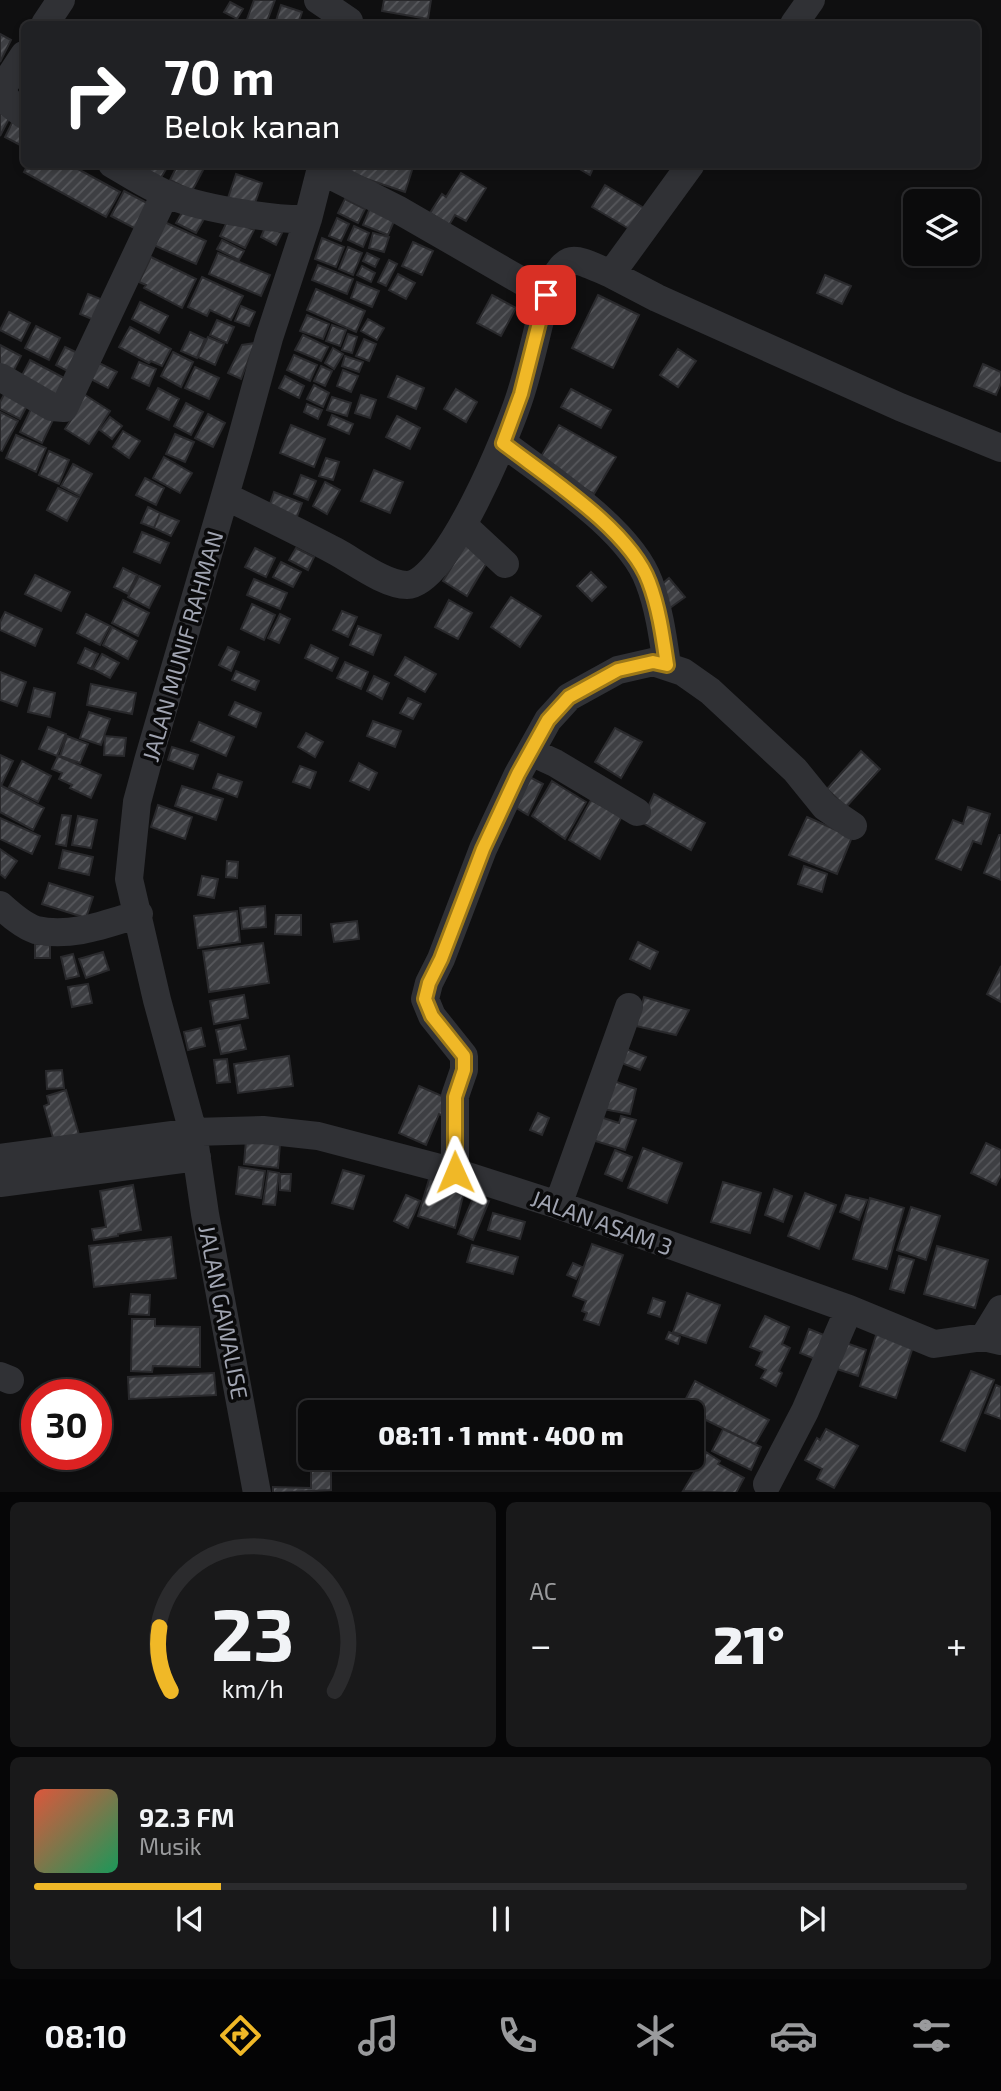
<!DOCTYPE html>
<html lang="id">
<meta charset="utf-8">
<style>
:root{--surface:#0b0b0c;--page:#19191a;--text:#f1f3f6;--muted:#9a9b9d;--line:#2b2b2d;--accent:#f0b827}
body{margin:0;font-family:"Exo 2",sans-serif;background:var(--page);color:var(--text);height:100vh;display:flex;flex-direction:column;font-size:26px;white-space:nowrap}
*{box-sizing:border-box;margin:0}
p{font-size:23px;color:var(--muted)}
.icon{flex:none;width:38px;height:38px;fill:none;stroke:currentColor;stroke-width:2;stroke-linecap:round;stroke-linejoin:round}
.map{position:relative;height:1492px;overflow:hidden}
.side{display:flex;flex-direction:column;gap:10px;padding:10px;background:#060607;flex:1}
.side>*{flex:none}
.hud{position:absolute;left:21px;top:21px;width:959px;height:147px;border-radius:10px;box-shadow:0 4px 10px #0003,0 0 0 2px var(--line);background:#202124;color:#fff;overflow:hidden}
.fabs{position:absolute;left:903px;top:189px;display:grid;gap:14px}
.fabs a{display:grid;place-items:center;width:77px;height:77px;border-radius:10px;background:var(--surface);box-shadow:0 4px 10px #0003,0 0 0 2px var(--line);font-size:35px}
.speed{position:absolute;left:21px;top:1379px;display:flex;gap:14px;font-size:35px;font-weight:700;text-align:center}
.speed>*{display:grid;place-content:center;width:91px;height:91px;border-radius:50%;background:var(--surface);box-shadow:0 4px 10px #0003,0 0 0 2px var(--line);line-height:1}
.speed .limit{border:10px solid #d22;background:#fff;color:#111}
.pin{position:absolute;display:grid;place-items:center;width:60px;height:60px;color:#fff;margin:-30px;border-radius:14px;box-shadow:0 4px 10px #0006}
.me{position:absolute;width:77px;margin:-38px;rotate:359deg;stroke-linejoin:round;filter:drop-shadow(0 0 5px #0008)}
.turn{display:flex;align-items:center;gap:24px;height:147px;padding:0 28px;font-size:32px}
.turn .icon{width:91px;height:91px;stroke-width:2.5}
.turn b{display:block;font-size:49px;line-height:60px}
.big{font-size:52px;font-weight:800;line-height:1.1}
.side .tile{flex:1;display:flex;flex-direction:column;justify-content:center;gap:10px;min-width:0;padding:0 24px;border-radius:10px;background:var(--page)}
.side .dial{align-items:center;gap:0}
.dial svg{height:182px;overflow:visible;fill:none;stroke:var(--line);stroke-width:7;stroke-linecap:round;text-anchor:middle}
.dial text{fill:var(--text);stroke:none}
.song{display:flex;align-items:center;gap:21px}
.cover{width:84px;height:84px;border-radius:10px;background:linear-gradient(135deg,hsl(10 70% 55%),hsl(150 70% 35%))}
.played{height:7px;border-radius:4px;background:linear-gradient(90deg,var(--accent) 20%,var(--line) 20%)}
.keys{display:flex;justify-content:space-around;direction:ltr}
.heat{display:flex;justify-content:space-between;align-items:center;font-size:38px;direction:ltr}
.side .tiles{flex:1;display:grid;gap:10px;grid-template-columns:1fr 1fr}
.tile:last-child{grid-column:span 2}
.trip{position:absolute;left:298px;top:1400px;width:406px;height:70px;border-radius:10px;background:var(--surface);box-shadow:0 4px 10px #0003,0 0 0 2px var(--line);font-weight:800;line-height:70px;text-align:center}
.tabs{display:flex;height:112px;justify-content:space-around;align-items:center;background:#040405;color:var(--muted)}
.tabs .icon{width:49px;height:49px}
.tabs .on{color:var(--accent)}
.tabs b{font-size:32px;color:var(--text)}
.map>svg:first-child{display:block}
.building{fill:url(#building-hatch);stroke:#29292c;stroke-width:2}
.lines{fill:none;stroke-linecap:round;stroke-linejoin:round}
.minor{stroke:#303135;stroke-width:28}
.route-casing{stroke:#9c7819;stroke-width:18}
.route{stroke:#f0b827;stroke-width:12}
.labels{text-anchor:middle;dominant-baseline:central;stroke-width:7;stroke-linejoin:round;paint-order:stroke}
.street-label{font-size:23px;fill:#a0a4b1;stroke:#0a0a0b}
</style>
<div class="map">
<svg width="1001" height="1493" viewBox="0 0 1001 1493">
<defs>
<pattern id="building-hatch" width="6" height="6" patternUnits="userSpaceOnUse" patternTransform="scale(1.75)"><rect width="6" height="6" fill="#3e3f43"/><path d="M-1 1l2-2M0 6l6-6M5 7l2-2" fill="none" stroke="#57585c"/></pattern>
</defs>
<rect width="100%" height="100%" fill="#0f0f10"/>
<path class="building" d="M254,0h21l-9,24h-13l-7,-2z
M384,0h47l-3,19 -46,-8z
M230,2l13,7 -6,10 -13,-7z
M281,5l21,7 -4,12h-23z
M0,34l11,6 -11,22z
M0,109l11,6 -11,21z
M15,117l9,5v25l-19,-10z
M28,164h41l51,28 -14,25 -82,-45z
M136,164h33l-11,19z
M178,164h15l10,6 -11,21 -22,-11z
M352,164h62l-9,28 -56,-19z
M571,164h24l-5,11z
M461,173l25,15 -20,33 -11,-6 -6,10 -19,-12 12,-19 4,3z
M236,174l26,9 -8,23 -26,-8z
M605,185l39,23 -13,22 -39,-23z
M124,191l25,13 -13,25 -25,-13z
M345,199l20,10 -7,14 -20,-10z
M370,208l25,11 -7,16 -25,-10z
M184,209l20,10 -8,14 -20,-10z
M229,218l25,12 -9,18 -25,-12z
M337,218l12,6 -8,17 -12,-5z
M160,220l46,21 -10,23 -47,-21z
M266,225l16,8 -6,12 -15,-8z
M354,226l15,7 -6,14 -15,-7z
M373,233l16,4 -5,15 -15,-4z
M322,238l22,9 -8,20 -21,-8z
M222,240l22,11 -5,9 -22,-11z
M413,242l20,9 -11,24 -20,-9z
M348,247l14,6 -9,22 -14,-6z
M218,253l52,22 -9,21 -52,-22z
M367,253l12,6 -4,8 -12,-6z
M151,257l45,22 -14,29 -38,-20 2,-3 -7,-3z
M389,260l8,4 -11,22 -8,-4z
M318,265l35,14 -6,15 -35,-14z
M362,266l13,7 -4,9 -14,-7z
M398,274l17,9 -9,16 -17,-9z
M825,275l26,11 -9,18 -25,-11z
M202,277l41,19 -12,24 -21,-10 -3,6 -19,-9z
M357,282l22,9 -7,16 -21,-9z
M316,289l49,22 -9,21 -49,-22z
M88,294l15,6 -9,20 -14,-6z
M492,295l24,13 -15,28 -24,-13z
M598,295l41,20 -26,53 -41,-20z
M140,302l28,14 -9,17 -27,-14z
M241,306l14,6 -6,14 -14,-5z
M9,312l21,11 -9,18 -21,-11z
M307,315l22,9 -6,15 -23,-8z
M368,319l16,9 -7,12 -16,-9z
M217,320l17,7 -7,16 -17,-8z
M332,325l14,5 -6,16 -14,-5z
M36,326l24,12 -11,22 -24,-12z
M130,327l41,22 -9,17 -11,-5 -2,2 -30,-16z
M190,332l15,7 -8,19 -16,-7z
M348,334l9,3 -5,16 -10,-3z
M303,335l25,12 -7,14 -26,-11z
M208,337l16,7 -9,21 -17,-8z
M364,339l12,5 -7,17 -13,-5z
M255,343l-14,36 -13,-6 14,-28z
M0,345l21,11 -10,20 -11,-5z
M65,347l17,8 -9,19 -17,-9z
M333,348l10,6 -9,15 -9,-6z
M678,349l18,12 -18,26 -18,-12z
M173,352l20,10 -12,25 -20,-11z
M294,355l23,10 -7,16 -23,-11z
M345,356l18,6 -4,10 -17,-6z
M30,360l38,20 -10,21 -39,-20z
M93,360l24,12 -9,16 -23,-12z
M139,362l17,7 -7,17 -17,-8z
M983,364l18,8v11l-5,12 -22,-9z
M321,366l11,5 -7,15 -11,-5z
M195,367l24,11 -10,21 -24,-11z
M343,370l15,6 -7,16 -14,-6z
M285,376l19,10 -5,12 -20,-10z
M397,376l27,12 -8,21 -28,-12z
M314,385l15,8 -6,14 -16,-8z
M8,387l23,11 -11,21 -20,-10v-7z
M158,388l21,11 -10,21 -22,-11z
M456,389l21,13 -11,20 -22,-13z
M571,389l40,21 -10,18 -40,-21z
M79,391l31,20 -21,33 -24,-15 9,-14z
M361,395l15,5 -6,18 -15,-5z
M332,397l19,6 -4,13 -20,-6z
M186,403l17,9 -12,23 -17,-9z
M307,404l15,6 -4,9 -14,-7z
M31,409l22,11 -11,23 -22,-11z
M0,412l18,9 -16,30 -2,-1z
M208,414l17,9 -12,24 -18,-9z
M332,415l21,9 -4,10 -21,-9z
M397,416l23,12 -10,21 -24,-12z
M110,417l12,9 -10,13 -12,-9z
M291,425l34,14 -11,28 -34,-14z
M559,425l57,32 -22,37 -56,-32z
M123,431l17,10 -11,17 -16,-11z
M175,434l19,8 -9,20 -19,-8z
M16,435l30,13 -10,24 -30,-14z
M49,451l20,9 -10,24 -20,-9z
M164,457l28,16 -12,20 -27,-15z
M326,458l13,4 -6,18 -14,-4z
M73,464l19,10 -12,22 -19,-10z
M374,470l29,12 -13,31 -29,-12z
M301,475l15,6 -8,19 -14,-6z
M145,478l19,10 -8,17 -20,-10z
M325,482l15,8 -13,24 -14,-8z
M58,488l21,10 -12,23 -20,-11z
M274,492l28,11 -7,19 -28,-10z
M148,507l12,6 -6,15 -13,-5z
M160,513l19,8 -8,15 -17,-8z
M142,532l27,11 -9,20 -26,-11z
M465,545l24,14 -22,37 -24,-15z
M255,548l20,10 -9,19 -21,-10z
M296,548l18,9 -6,13 -19,-10z
M281,562l20,10 -8,15 -20,-10z
M123,568l14,7 -9,19 -14,-7z
M591,572l15,15 -14,14 -15,-15z
M35,575l35,17 -9,19 -36,-17z
M139,576l21,10 -11,22 -21,-11z
M669,578l16,19 -15,11 -15,-18z
M254,579l33,14 -7,16 -33,-14z
M511,597l30,19 -21,31 -29,-20z
M123,600l26,13 -11,23 -26,-13z
M449,600l23,13 -14,26 -23,-12z
M252,604l23,11 -11,25 -23,-11z
M342,611l15,6 -9,20 -15,-7z
M5,612l37,17 -7,17 -35,-16v-8z
M86,614l24,12 -10,19 -23,-12z
M280,614l10,5 -11,24 -11,-5z
M358,626l23,9 -8,20 -23,-10z
M112,627l25,14 -9,18 -25,-14z
M311,645l27,13 -6,13 -27,-13z
M228,647l11,5 -8,19 -12,-6z
M85,648l13,6 -7,15 -13,-6z
M102,654l17,9 -9,15 -17,-9z
M405,657l31,17 -11,18 -30,-17z
M345,662l23,10 -7,17 -24,-11z
M236,671l23,10 -4,9 -23,-10z
M0,672l26,10 -9,24 -17,-6z
M374,676l15,7 -7,16 -15,-8z
M91,684l45,9 -4,21 -45,-9z
M34,688l21,5 -5,24 -22,-5z
M408,698l13,6 -8,15 -13,-6z
M235,702l26,11 -5,14 -27,-12z
M89,712l21,7 -9,26 -21,-7z
M373,721l28,10 -6,16 -28,-11z
M199,722l35,15 -8,19 -35,-15z
M48,727l18,7 -9,22 -18,-7z
M615,728l27,14 -21,36 -26,-16z
M306,733l17,9 -8,15 -17,-10z
M67,736l21,8 -8,19 -20,-7z
M105,736l21,2 -2,18 -20,-1z
M172,747l26,8 -5,14 -25,-9z
M861,751l19,18 -34,38 -19,-18z
M0,755l13,6 -11,23 -2,-1z
M58,756l43,19 -10,23 -21,-10 2,-3 -13,-6 3,-6 -10,-4z
M22,761l29,15 -13,26 -29,-15z
M359,763l18,10 -8,17 -19,-9z
M300,766l16,6 -6,16 -17,-6z
M218,774l24,8 -5,15 -24,-9z
M524,774l19,10 -15,31 -18,-11z
M552,781l34,21 -21,37 -33,-23z
M0,785l44,23 -11,22 -33,-18z
M182,786l41,13 -7,21 -41,-14z
M654,794l51,29 -14,27 -50,-28z
M591,800l31,16 -22,43 -31,-19z
M158,805l34,12 -7,22 -34,-12z
M968,807l22,7 -9,30 -8,-3 -12,29 -25,-11 17,-39 10,4z
M62,815l9,1 -5,30 -10,-2z
M78,816l19,4 -6,28 -19,-3z
M807,817l45,20 -15,37 -48,-19z
M0,818l40,18 -8,18 -32,-15z
M999,835h2v45l-17,-7z
M0,849l17,12 -12,17 -5,-4z
M63,850l30,7 -4,18 -30,-7z
M227,861l11,1 -1,16 -11,-1z
M804,866l23,8 -5,18 -24,-8z
M202,876l16,3 -4,19 -16,-3z
M49,883l44,14 -7,21 -44,-14z
M265,906l1,21 -24,2 -2,-21z
M237,911l3,31 -42,6 -4,-32z
M276,915h25v20l-26,-1z
M357,921l2,18 -25,3 -3,-18z
M638,942l20,10 -8,17 -20,-10z
M263,943l6,40 -60,9 -6,-41z
M35,944h15v14h-15z
M103,952l6,18 -23,8 -7,-19z
M73,954l6,22 -13,3 -5,-22z
M1001,966v36l-14,-8z
M88,984l4,19 -20,4 -4,-20z
M244,995l4,23 -34,6 -4,-23z
M644,997l45,13 -13,25 -40,-9z
M240,1025l6,24 -25,5 -5,-24z
M201,1028l4,18 -17,4 -4,-18z
M621,1047l25,10 -6,13 -24,-9z
M289,1056l4,30 -55,7 -4,-29z
M227,1059l3,23 -13,1 -3,-23z
M62,1070l2,18 -17,1 -1,-18z
M611,1080l25,9 -6,25 -27,-5z
M419,1086l32,14 -7,16 -5,-2 -13,31 -27,-12z
M66,1090l14,48 -25,7 -11,-39 5,-2 -2,-8z
M538,1113l11,5 -7,17 -12,-5z
M597,1116l22,7 2,-7 15,4 -11,30 -36,-11z
M246,1140l34,4 -2,24 -34,-4z
M986,1143l15,7v25l-5,10 -25,-12z
M643,1148l39,15 -15,40 -39,-15z
M615,1150l17,7 -10,24 -17,-7z
M239,1167l26,4 -4,27 -25,-4z
M343,1170l21,6 -11,33 -21,-6z
M268,1171l11,2 -4,32 -12,-1z
M280,1174h11l-1,17 -10,-1z
M430,1176l35,12 -10,40 -37,-12z
M723,1182l38,11 -11,40 -39,-11z
M133,1185l8,45 -23,4v2l-24,4 -2,-11 14,-2 -6,-36z
M774,1189l18,7 -9,26 -18,-7z
M805,1193l31,12 -17,44 -31,-13z
M406,1195l14,6 -12,27 -14,-7z
M846,1195l21,5 -8,20 -19,-8z
M474,1196l15,5 -16,39 -15,-6z
M870,1198l34,10 -17,61 -34,-10z
M911,1207l29,9 -14,44 -29,-10z
M493,1213l32,9 -5,17 -32,-9z
M171,1237l5,41 -82,9 -5,-41z
M592,1244l31,11 -24,70 -15,-5 3,-7 -5,-2 4,-10 -13,-5z
M472,1245l46,12 -5,17 -46,-12z
M937,1246l51,14 -13,48 -51,-14z
M899,1256l15,4 -10,33 -14,-4z
M573,1263l9,4 -6,12 -9,-4z
M687,1293l33,12 -14,38 -33,-11z
M131,1294l19,1 -1,20 -20,-1z
M653,1298l12,4 -5,15 -12,-4z
M765,1316l24,11 -7,17 8,4 -11,23 3,2 -6,13 -15,-8 5,-8 -10,-5 6,-13 -12,-5z
M132,1319h23v7l45,1v40l-47,-1 -1,6 -21,-1z
M809,1329l20,8 -9,24 -20,-8z
M669,1332l11,5 -2,7 -12,-5z
M877,1332l37,12 -18,54 -36,-12z
M843,1342l23,8 -8,26 -24,-8z
M971,1371l23,9 -29,71 -24,-10z
M214,1373l2,22 -87,4 -1,-22z
M695,1381l74,39 -14,24 -74,-36z
M996,1385l5,2v32l-16,-6z
M723,1429l38,18 -10,23 -39,-19z
M826,1429l32,17 -24,42 -17,-9 5,-10 -17,-9 12,-22 3,2z
M706,1452l14,9 -2,3 26,14 -8,15 -53,-2z
M311,1469h20v21l-58,3v-6l38,1z"/>
<g class="lines">
<path class="minor" d="M318,0l31,21
M45,24l16,-24
M794,24l17,-24
M24,55l-23,35 10,15 13,10
M112,164c17,10 34,21 52,29 33,15 108,27 144,26
M611,274l46,24 243,109 101,41
M546,295c21,-43 22,-40 65,-21l80,-110
M0,377l52,30 12,1 101,-214
M503,443c44,34 127,86 146,139 10,26 14,56 18,83
M225,496c37,18 74,36 110,55 19,10 50,34 72,34 40,-1 103,-156 114,-192 10,-32 17,-65 25,-98l-149,-86 -77,-39
M463,525l42,39
M531,752l24,11 82,49
M0,905c10,9 23,21 36,25 35,8 70,-6 103,-16
M0,1158l193,-26 70,-2 55,6 137,36 103,33 291,104 85,35 50,-7 17,4
M455,1172v-76l9,-26v-14l-32,-40 -7,-17 4,-16 12,-24 42,-110 35,-75 30,-54 21,-23 49,-27 35,-8 30,10 27,19 85,79 30,37 28,19
M0,1183l197,-26
M558,1205l71,-198
M984,1337l17,-28
M0,1376l10,4
M767,1484l38,-73 44,-102
M257,1493l-52,-279 -12,-82 -36,-132 -28,-121 8,-77 11,-41 92,-317 29,-106 39,-119 14,-55"/>
</g>
<g class="lines">
<defs>
<path id="route" d="M455,1172v-75l9,-27v-14l-32,-40 -7,-17 4,-16 12,-24 42,-110 35,-75 30,-54 21,-23 49,-27 35,-8 14,3c-4,-27 -8,-57 -18,-83 -19,-52 -102,-105 -146,-139l18,-49 25,-99"/>
</defs>
<use href="#route" class="route-casing"/>
<use href="#route" class="route"/>
</g>
<g class="labels">
<g class="street-label">
<text transform="translate(182 646) rotate(-74)">JALAN MUNIF RAHMAN</text>
<text transform="translate(602 1222) rotate(20)">JALAN ASAM 3</text>
<text transform="translate(224 1312) rotate(79)">JALAN GAWALISE</text>
</g>
</g>
</svg>
<div class="fabs">
<a><svg class="icon" aria-label="layers" viewBox="0 0 24 24"><path d="M12 4l9 5-9 5-9-5zM3 14l9 5 9-5"/></svg></a>
</div>
<div class="speed"><div class="limit">30</div></div>
<div class="pin" style="left:546px;top:295px;background:#d93025"><svg class="icon" aria-label="arrive" viewBox="0 0 24 24"><path d="M6 21V4h12l-3 4 3 4H6"/></svg></div>
<svg class="me" style="left:455px;top:1172px" viewBox="-20 -20 40 40"><path d="M0-17L14 15 0 8-14 15z" fill="#f0b827" stroke="#fff" stroke-width="4"/></svg>
<div class="trip">08:11 · 1 mnt · 400 m</div>
<div class="hud">
<div class="turn"><svg class="icon" aria-label="right" viewBox="0 0 24 24"><path d="M7 20v-9h11M14 6l5 5-5 5"/></svg><div><b>70 m</b>Belok kanan</div></div>
</div>
</div>
<section class="side">
<div class="tiles">
<div class="tile dial"><svg viewBox="0 0 100 80">
<path d="M14 69A42 42 0 1 1 86 69"/>
<path d="M14 69A42 42 0 0 1 9 41" stroke="#f0b827"/>
<text x="50" y="56" font-size="32" font-weight="700">23</text>
<text x="50" y="72" font-size="11">km/h</text>
</svg></div>
<div class="tile"><p>AC</p>
<div class="heat"><a>−</a><b class="big">21°</b><a>+</a></div>
</div>
<div class="tile">
<div class="song"><i class="cover"></i><div><b>92.3 FM</b><p>Musik</p></div></div>
<div class="played"></div>
<div class="keys"><svg class="icon" aria-label="previous" viewBox="0 0 24 24"><path d="M18 5L8 12l10 7zM5 5v14"/></svg><svg class="icon" aria-label="pause" viewBox="0 0 24 24"><path d="M8 5v14M16 5v14"/></svg><svg class="icon" aria-label="next" viewBox="0 0 24 24"><path d="M6 5l10 7-10 7zM19 5v14"/></svg></div>
</div>
</div>
</section>
<nav class="tabs">
<b>08:10</b>
<svg class="icon on" aria-label="directions" viewBox="0 0 24 24"><path d="M12 3l9 9-9 9-9-9zM9 14v-3h6M13 9l2 2-2 2"/></svg>
<svg class="icon" aria-label="music" viewBox="0 0 24 24"><path d="M9 18V5l10-2v13"/><circle cx="6" cy="18" r="3"/><circle cx="16" cy="16" r="3"/></svg>
<svg class="icon" aria-label="phone" viewBox="0 0 24 24"><path d="M5 4h4l2 5-3 2q2 4 5 5l2-3 5 2v4C11 20 4 13 5 4z"/></svg>
<svg class="icon" aria-label="climate" viewBox="0 0 24 24"><path d="M12 3v18M4 7l16 10M4 17L20 7"/></svg>
<svg class="icon" aria-label="car" viewBox="0 0 24 24"><path d="M5 17H2v-5l4-1 3-4h7l3 4 3 1v5h-3M9 17h6M6 11h13"/><circle cx="7" cy="17" r="2"/><circle cx="17" cy="17" r="2"/></svg>
<svg class="icon" aria-label="filters" viewBox="0 0 24 24"><path d="M4 7h16M4 17h16"/><circle cx="9" cy="7" r="2"/><circle cx="15" cy="17" r="2"/></svg>
</nav>
